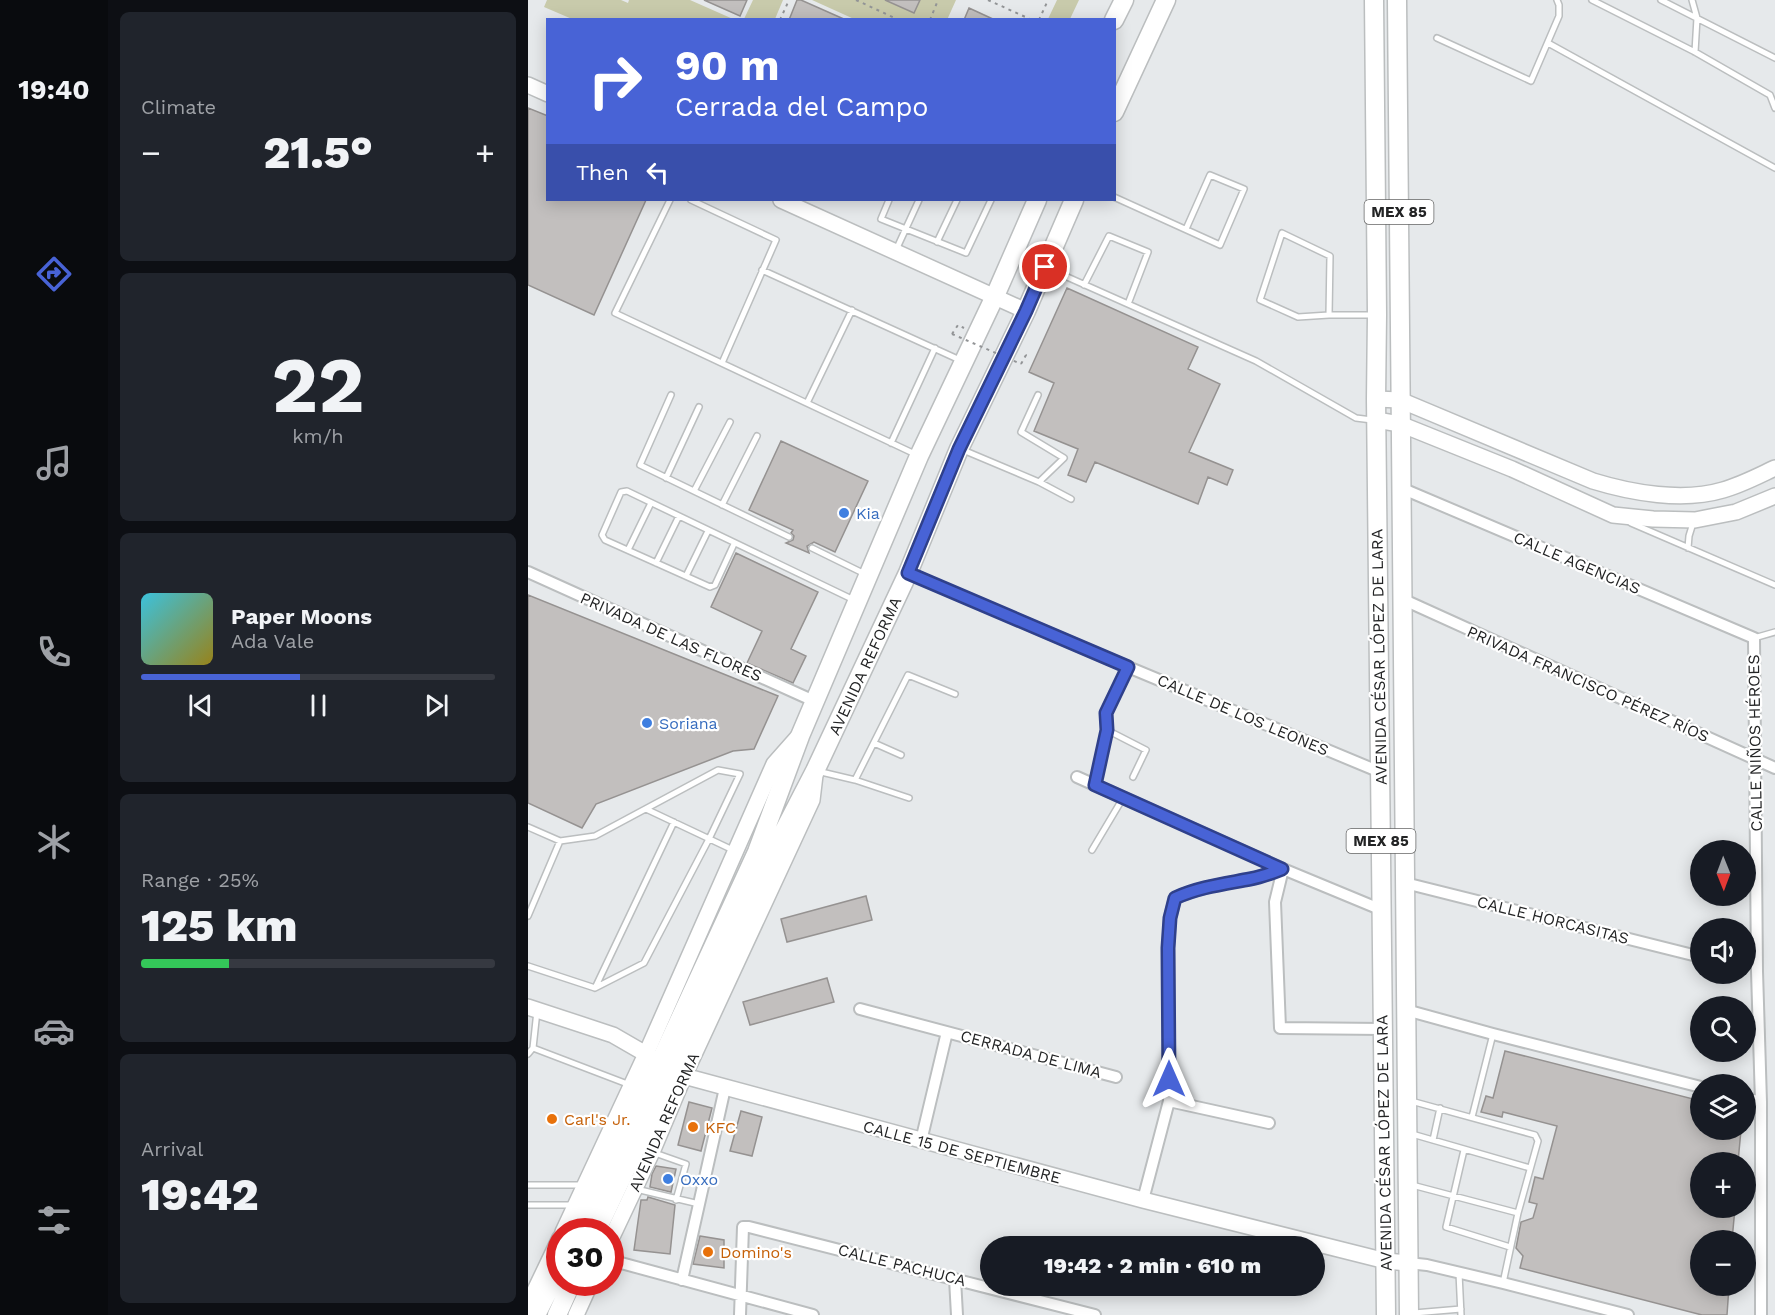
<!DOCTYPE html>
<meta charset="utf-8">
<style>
:root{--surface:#171b24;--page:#20242c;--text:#f1f3f6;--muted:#9ea1a6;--line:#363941;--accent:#4863d6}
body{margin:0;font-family:"Work Sans",sans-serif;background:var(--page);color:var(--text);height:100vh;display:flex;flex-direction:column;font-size:22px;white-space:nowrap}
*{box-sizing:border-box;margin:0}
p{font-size:20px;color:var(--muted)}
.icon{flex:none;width:33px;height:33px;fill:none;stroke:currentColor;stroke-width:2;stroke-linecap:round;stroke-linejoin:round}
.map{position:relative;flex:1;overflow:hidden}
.drawer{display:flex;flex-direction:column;gap:12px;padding:12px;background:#0d0f14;width:420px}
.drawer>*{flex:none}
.guide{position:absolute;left:18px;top:18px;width:570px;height:183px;border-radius:0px;box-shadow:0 3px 15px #0003;background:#4863d6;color:#fff;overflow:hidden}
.needle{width:39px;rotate:179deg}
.tools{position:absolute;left:1162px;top:840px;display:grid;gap:12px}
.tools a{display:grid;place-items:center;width:66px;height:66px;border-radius:50%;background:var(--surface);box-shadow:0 3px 15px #0003;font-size:30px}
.speed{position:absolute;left:18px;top:1218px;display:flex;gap:12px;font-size:30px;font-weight:700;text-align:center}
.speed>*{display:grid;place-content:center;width:78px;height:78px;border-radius:50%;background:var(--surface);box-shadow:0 3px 15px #0003;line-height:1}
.speed .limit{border:9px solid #d22;background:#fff;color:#111}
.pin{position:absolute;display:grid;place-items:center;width:51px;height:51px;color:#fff;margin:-26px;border:3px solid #fff;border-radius:50%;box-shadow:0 2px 6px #0007}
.me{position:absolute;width:66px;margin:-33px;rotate:0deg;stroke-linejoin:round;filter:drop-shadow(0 0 4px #0008)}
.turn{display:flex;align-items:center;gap:21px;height:126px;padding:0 30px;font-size:27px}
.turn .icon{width:78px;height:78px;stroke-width:2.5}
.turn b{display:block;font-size:42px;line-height:51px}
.then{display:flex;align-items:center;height:57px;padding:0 30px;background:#0003;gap:12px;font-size:22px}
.big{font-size:45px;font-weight:800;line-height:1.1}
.drawer .card{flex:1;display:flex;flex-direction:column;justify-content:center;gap:9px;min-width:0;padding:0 21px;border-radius:9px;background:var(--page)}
.drawer .dial{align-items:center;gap:0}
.dial b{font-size:78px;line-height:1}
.song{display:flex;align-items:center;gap:18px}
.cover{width:72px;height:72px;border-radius:9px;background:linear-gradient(135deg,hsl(190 70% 55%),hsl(50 70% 35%))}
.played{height:6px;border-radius:3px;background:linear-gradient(90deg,var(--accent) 45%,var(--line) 45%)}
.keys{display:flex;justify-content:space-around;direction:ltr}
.heat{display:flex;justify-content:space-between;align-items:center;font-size:33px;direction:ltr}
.charge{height:9px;border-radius:4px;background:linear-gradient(90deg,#34c759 25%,var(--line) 0)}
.trip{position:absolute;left:452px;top:1236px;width:345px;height:60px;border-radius:30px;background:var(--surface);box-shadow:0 3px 15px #0003;font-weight:800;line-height:60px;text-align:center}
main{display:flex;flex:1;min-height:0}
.menu{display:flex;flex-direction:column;width:108px;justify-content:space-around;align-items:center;background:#090b0e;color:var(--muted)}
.menu .icon{width:42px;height:42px}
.menu .selected{color:var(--accent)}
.menu b{font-size:27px;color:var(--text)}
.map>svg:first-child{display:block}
.green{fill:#c8caab}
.building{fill:#c2bfbe;stroke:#959291;stroke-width:1.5}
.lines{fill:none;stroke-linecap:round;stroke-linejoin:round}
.lane-casing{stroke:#bbbebf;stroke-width:8}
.street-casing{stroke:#bbbebf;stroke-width:14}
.secondary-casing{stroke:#bbbebf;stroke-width:18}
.primary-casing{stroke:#bbbebf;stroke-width:21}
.path{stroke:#929496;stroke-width:2;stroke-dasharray:3 4.5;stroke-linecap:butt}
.lane{stroke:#fff;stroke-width:5}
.street{stroke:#fff;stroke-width:10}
.secondary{stroke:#fff;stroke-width:15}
.primary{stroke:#fff;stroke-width:18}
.path-bridge{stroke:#929496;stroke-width:2;stroke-dasharray:3 4.5;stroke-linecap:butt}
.route-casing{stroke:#2f408b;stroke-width:15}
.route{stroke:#4863d6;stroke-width:10}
.shop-dot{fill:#3f7fe0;stroke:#fff;stroke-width:2}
.food-dot{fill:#e8710a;stroke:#fff;stroke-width:2}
.labels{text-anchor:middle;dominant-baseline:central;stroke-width:4.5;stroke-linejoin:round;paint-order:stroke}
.shield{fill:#fff;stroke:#656666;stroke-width:1.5}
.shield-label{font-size:15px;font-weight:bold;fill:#232425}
.shop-label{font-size:16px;fill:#366cbe;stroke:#fff;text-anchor:start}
.street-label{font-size:16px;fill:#232425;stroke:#fff}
.food-label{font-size:16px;fill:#c56008;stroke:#fff;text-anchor:start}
</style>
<main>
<nav class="menu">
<b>19:40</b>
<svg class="icon selected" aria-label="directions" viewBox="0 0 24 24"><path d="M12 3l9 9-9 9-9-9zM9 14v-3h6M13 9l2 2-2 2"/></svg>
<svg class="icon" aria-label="music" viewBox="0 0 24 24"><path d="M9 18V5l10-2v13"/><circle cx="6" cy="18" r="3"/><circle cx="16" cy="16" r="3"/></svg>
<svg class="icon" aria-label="phone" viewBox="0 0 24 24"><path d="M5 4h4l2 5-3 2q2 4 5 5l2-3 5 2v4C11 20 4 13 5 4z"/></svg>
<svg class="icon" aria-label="climate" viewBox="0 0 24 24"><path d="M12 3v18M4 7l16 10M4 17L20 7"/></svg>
<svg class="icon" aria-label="car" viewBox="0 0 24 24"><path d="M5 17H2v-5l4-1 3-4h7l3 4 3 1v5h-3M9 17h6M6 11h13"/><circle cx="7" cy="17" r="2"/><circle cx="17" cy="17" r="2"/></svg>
<svg class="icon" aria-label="filters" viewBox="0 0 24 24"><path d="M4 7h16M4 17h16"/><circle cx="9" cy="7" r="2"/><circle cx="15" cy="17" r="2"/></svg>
</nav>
<section class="drawer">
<div class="card"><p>Climate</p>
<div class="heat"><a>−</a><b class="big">21.5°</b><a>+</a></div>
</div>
<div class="card dial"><b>22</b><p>km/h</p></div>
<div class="card">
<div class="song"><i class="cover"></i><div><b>Paper Moons</b><p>Ada Vale</p></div></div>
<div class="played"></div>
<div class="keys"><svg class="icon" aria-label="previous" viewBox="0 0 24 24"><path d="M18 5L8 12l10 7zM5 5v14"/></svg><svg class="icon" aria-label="pause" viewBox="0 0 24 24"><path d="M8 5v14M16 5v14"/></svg><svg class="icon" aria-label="next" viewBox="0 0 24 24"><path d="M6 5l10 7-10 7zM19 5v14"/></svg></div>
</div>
<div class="card"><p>Range · 25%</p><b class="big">125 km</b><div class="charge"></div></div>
<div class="card"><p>Arrival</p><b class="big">19:42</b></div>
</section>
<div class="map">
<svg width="1247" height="1315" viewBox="0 0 1247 1315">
<rect width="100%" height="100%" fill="#e6e9eb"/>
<path class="green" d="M19,0h74l7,3 1,-3h61l43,19h-161l-28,-12z
M225,0h30l-8,19h-31z
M284,0h144l-9,20 -93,-1z
M529,0h22l-9,19h-22z"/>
<path class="building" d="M176,0h43l-7,16z
M269,0h4l45,20h-57z
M357,0h35l-6,13z
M441,8l26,12h-31z
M0,108l20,8v84h98l-52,115 -66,-30z
M539,288l131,59 -10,22 32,15 -31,68 44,18 -6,15 -19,-8 -10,27 -103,-42 -9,20 -18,-7 10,-26 -44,-18 20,-48 -25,-11z
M253,441l87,40 -33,71 -21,-10 -7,4 2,7 -23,-10 7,-3 1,-4 -3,-3 2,-3 -44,-20z
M208,553l82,39 -27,57 15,7 -13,27 -46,-20 15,-32 -51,-24z
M0,595l250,101 -24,53 -21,2 -137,53 -14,24 -54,-25z
M338,896l6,24 -85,22 -6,-23z
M299,978l7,24 -84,23 -7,-23z
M977,1051l196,50v29h40l-3,32h-37v46h34l-3,32h-31v46h28l-2,29h-25l-182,-47 3,-12 -7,-8 5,-26 12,-4 4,-14 -8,-2 6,-25 8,2 14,-53 -54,-14 -1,5 -21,-5 5,-16 7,2z
M161,1102l23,6 -11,43 -23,-6z
M213,1111l21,6 -10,39 -22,-5z
M128,1166l20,3 -5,23 -21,-5 2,-13z
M120,1197l27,8 -5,49 -36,-4 7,-50h6z
M172,1236l24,4v28l-31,-4z"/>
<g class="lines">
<defs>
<path id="lane" d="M1064,0l103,52 75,43 5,13
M1133,0l114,58
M1164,0l5,18 -2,34
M909,38l94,43 28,-65v-11l-2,-5
M1020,43l227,125
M586,197l106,48 24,-56 -34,-14 -24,54
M142,200l-55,113 300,141
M163,200l85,40 -54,123
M361,200l-8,19 85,34 25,-53
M409,242l20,-42
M368,250l23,-50
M519,268l209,93 100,57 16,2
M234,270l200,91
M556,285l25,-49 39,16 -20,52
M801,315l1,-59 -48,-23 -22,67 38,17 31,-2h46
M143,395l-31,70 149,72
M510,395l-17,37 43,26 -25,24
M279,403l45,-93
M363,443l44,-95
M435,450l76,32 32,17
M138,478l33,-71
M166,491l36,-69
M194,505l35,-69
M1103,523l144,62
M206,544l-19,41 -5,2 -105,-47 -3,-5 19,-43 6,-1 229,110
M284,548l55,27
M1160,548l1,-12 4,-13
M100,550l23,-47
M128,563l23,-47
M158,576l22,-45
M1226,638l21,-6
M579,730l39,20 -13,27
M346,743l27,12
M289,771l38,9 54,18
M327,780l53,-105 47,19
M567,785l12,-55 -1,-17 22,-46
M118,809l89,42
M0,827l32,14 35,-5 123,-66 22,4 -31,65 -65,124 -49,25 79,-166
M564,850l31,-52
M0,916l32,-75
M0,966l67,22
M5,1048l4,-37
M0,1054l5,-6 97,37
M883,1101l124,34 3,6 -20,72 -15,70
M944,1117l21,-83
M884,1134l118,34
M905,1140l7,-32
M936,1150l-18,77 64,20
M124,1152l34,12 -10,36
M0,1185h55
M884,1185l106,28
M108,1189l63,15
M0,1205h46
M931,1273l2,42
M886,1313l47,-4"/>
<path id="street" d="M873,488l353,150 3,333 4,131v213
M0,572l286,129
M380,573l220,94 252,105
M874,599l373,169
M549,777l206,92 99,41
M755,869l-8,33 5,126 103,1
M877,883l296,74
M332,1009l256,68
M878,1010l87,24 208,53
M1218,1098l15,4
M641,1101l100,22
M393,1141l26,-109
M615,1200l26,-99 -1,-153 2,-30 5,-20c24,-11 49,-14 75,-19 11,-2 22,-7 33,-10
M82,1260l203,55
M880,1263l19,2 76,18 125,32
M427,1279l2,36
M154,1280l43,-192
M212,1315l3,-88h6l346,88"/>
<path id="secondary" d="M0,85l20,9
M253,200l245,111
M848,399l24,1 193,81c39,12 90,21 130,9 18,-5 35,-14 52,-22
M848,420l24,4 20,8 92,37 101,46 40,4 42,1 41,-8 39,-16
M0,1007l85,28 71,41 459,124 243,61 22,2
M35,1232l83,-178 128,-290 23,-26
M82,1241l42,-89 32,-76 128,-276 3,-25
M0,1305l32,-67
M48,1315l15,-33"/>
<path id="primary" d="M846,0l3,315 -1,84 10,916
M869,0l12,1315
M586,20l10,-20
M586,112l52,-112
M49,1232l83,-170 97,-210 43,-116 119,-280 76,-160 42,-96
M68,1232l77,-162 97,-212 45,-87 93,-198 51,-124 67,-138 48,-111
M8,1315l24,-47
M29,1315l15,-33"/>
</defs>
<use href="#lane" class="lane-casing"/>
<use href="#street" class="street-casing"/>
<use href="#secondary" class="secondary-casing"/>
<use href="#primary" class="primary-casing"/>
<path class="path" d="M328,0l43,20
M460,0l44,20
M252,20l9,-20
M402,20l8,-20
M511,20l9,-20
M424,334l6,-9 6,3
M493,364l5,-9 -3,-2"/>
<use href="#lane" class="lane"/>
<use href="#street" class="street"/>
<use href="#secondary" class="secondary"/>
<use href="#primary" class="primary"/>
<path class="path-bridge" d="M424,334l69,30"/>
</g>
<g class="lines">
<defs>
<path id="route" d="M517,267l-19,44 -67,138 -51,124 220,94 -22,46 1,17 -12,55 187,84c-10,4 -21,8 -32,10 -26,5 -51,8 -75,19l-5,20 -2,30 1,131"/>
</defs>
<use href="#route" class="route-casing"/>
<use href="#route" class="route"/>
</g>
<g class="shop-dot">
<circle cx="316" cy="513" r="6"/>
<circle cx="119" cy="723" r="6"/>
<circle cx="140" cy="1179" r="6"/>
</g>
<g class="food-dot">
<circle cx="24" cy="1119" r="6"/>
<circle cx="165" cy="1127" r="6"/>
<circle cx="180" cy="1252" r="6"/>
</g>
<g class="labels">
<g class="shield">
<rect x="836.5" y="200" width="69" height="24" rx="4.5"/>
<rect x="818.5" y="829" width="69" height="24" rx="4.5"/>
</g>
<g class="shield-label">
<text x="871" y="212">MEX 85</text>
<text x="853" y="841">MEX 85</text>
</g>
<g class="shop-label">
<text x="328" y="513">Kia</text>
<text x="131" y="723">Soriana</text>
<text x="152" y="1179">Oxxo</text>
</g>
<g class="street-label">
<text transform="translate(1049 563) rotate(23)">CALLE AGENCIAS</text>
<text transform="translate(143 637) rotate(24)">PRIVADA DE LAS FLORES</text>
<text transform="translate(851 657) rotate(-91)">AVENIDA CÉSAR LÓPEZ DE LARA</text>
<text transform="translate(337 666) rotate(-65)">AVENIDA REFORMA</text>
<text transform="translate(1060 684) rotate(24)">PRIVADA FRANCISCO PÉREZ RÍOS</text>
<text transform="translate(715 715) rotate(23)">CALLE DE LOS LEONES</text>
<text transform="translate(1227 743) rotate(-91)">CALLE NIÑOS HÉROES</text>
<text transform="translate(1025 920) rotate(14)">CALLE HORCASITAS</text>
<text transform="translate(503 1054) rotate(15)">CERRADA DE LIMA</text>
<text transform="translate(136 1122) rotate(-66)">AVENIDA REFORMA</text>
<text transform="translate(856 1143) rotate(-91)">AVENIDA CÉSAR LÓPEZ DE LARA</text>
<text transform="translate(434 1152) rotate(15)">CALLE 15 DE SEPTIEMBRE</text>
<text transform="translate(374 1265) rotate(14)">CALLE PACHUCA</text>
</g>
<g class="food-label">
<text x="36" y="1119">Carl's Jr.</text>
<text x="177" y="1127">KFC</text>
<text x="192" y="1252">Domino's</text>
</g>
</g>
</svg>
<div class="tools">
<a><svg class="needle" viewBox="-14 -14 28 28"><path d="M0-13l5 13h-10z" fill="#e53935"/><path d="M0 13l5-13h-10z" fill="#9ea1a6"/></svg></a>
<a><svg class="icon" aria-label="sound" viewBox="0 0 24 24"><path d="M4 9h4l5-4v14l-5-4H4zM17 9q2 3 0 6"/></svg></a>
<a><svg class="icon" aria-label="search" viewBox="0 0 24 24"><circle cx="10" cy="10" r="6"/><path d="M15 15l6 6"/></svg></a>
<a><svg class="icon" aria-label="layers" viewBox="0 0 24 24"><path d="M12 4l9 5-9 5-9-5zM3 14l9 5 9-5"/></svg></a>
<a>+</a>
<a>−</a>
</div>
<div class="speed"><div class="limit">30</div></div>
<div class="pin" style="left:517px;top:267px;background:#d93025"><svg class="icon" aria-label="arrive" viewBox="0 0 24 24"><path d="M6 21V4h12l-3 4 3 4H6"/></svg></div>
<svg class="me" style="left:641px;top:1079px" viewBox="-20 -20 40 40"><path d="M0-17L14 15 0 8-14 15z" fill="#4863d6" stroke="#fff" stroke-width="4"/></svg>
<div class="trip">19:42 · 2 min · 610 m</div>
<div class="guide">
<div class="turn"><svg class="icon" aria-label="right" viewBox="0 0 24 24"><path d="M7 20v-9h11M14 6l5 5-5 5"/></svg><div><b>90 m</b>Cerrada del Campo</div></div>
<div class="then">Then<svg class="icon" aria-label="left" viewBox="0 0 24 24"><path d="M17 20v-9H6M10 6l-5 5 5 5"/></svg></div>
</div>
</div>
</main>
